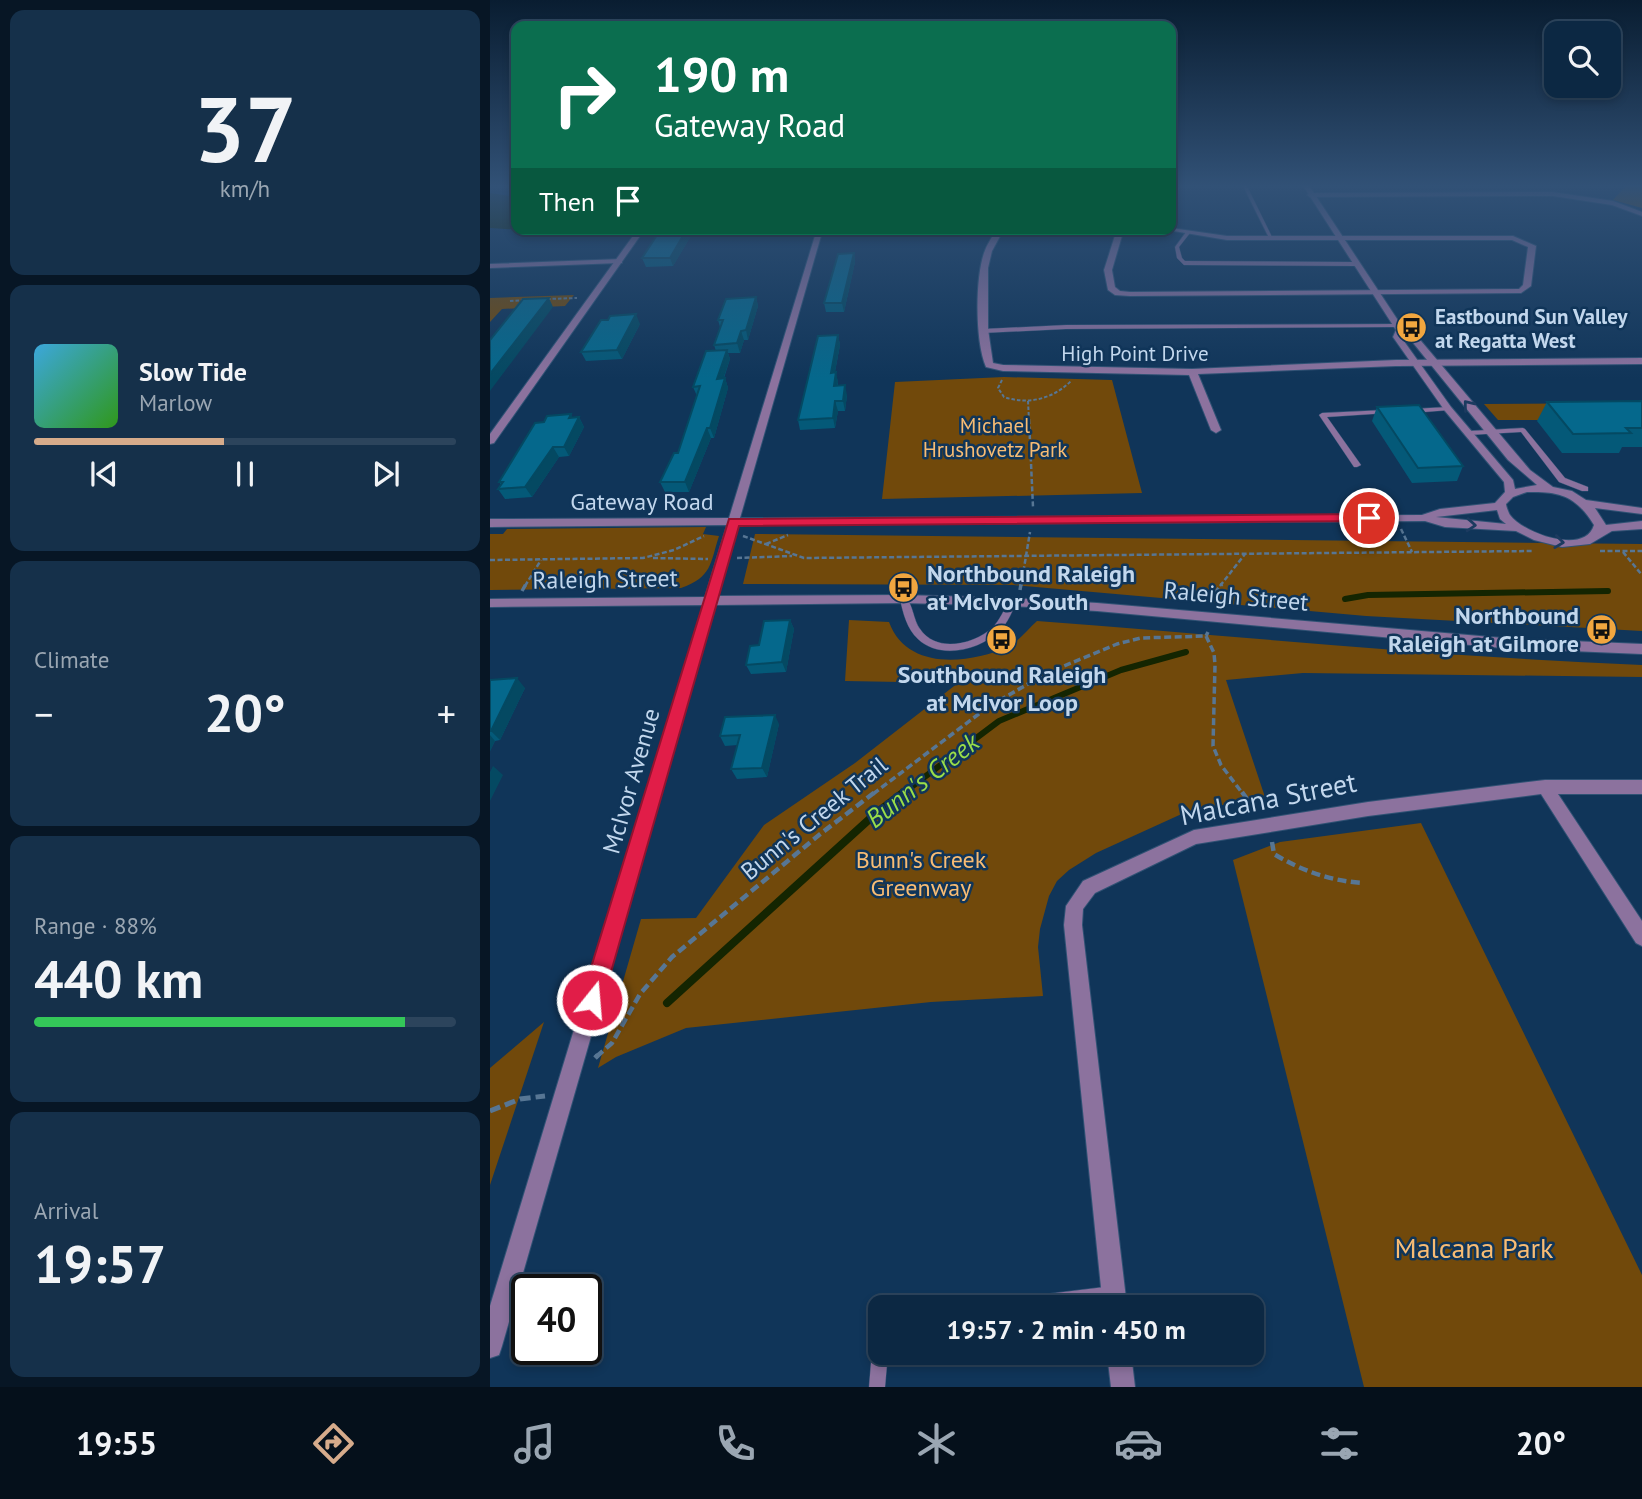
<!DOCTYPE html>
<meta charset="utf-8">
<style>
:root{--surface:#0c2843;--page:#15304a;--text:#f1f3f6;--muted:#9aa6b2;--line:#2c445c;--accent:#d6ab8b}
body{margin:0;font-family:"PT Sans",sans-serif;background:var(--page);color:var(--text);height:100vh;display:flex;flex-direction:column;font-size:26px;white-space:nowrap}
*{box-sizing:border-box;margin:0}
p{font-size:23px;color:var(--muted)}
.icon{flex:none;width:38px;height:38px;fill:none;stroke:currentColor;stroke-width:2;stroke-linecap:round;stroke-linejoin:round}
.map{position:relative;flex:1;overflow:hidden}
.drawer{display:flex;flex-direction:column;gap:10px;padding:10px;background:#071625;width:490px}
.drawer>*{flex:none}
.banner{position:absolute;left:21px;top:21px;width:665px;height:214px;border-radius:14px;box-shadow:0 4px 10px #0003,0 0 0 2px var(--line);background:#0b6e4f;color:#fff;overflow:hidden}
.fabs{position:absolute;left:1054px;top:21px;display:grid;gap:14px}
.fabs a{display:grid;place-items:center;width:77px;height:77px;border-radius:14px;background:var(--surface);box-shadow:0 4px 10px #0003,0 0 0 2px var(--line);font-size:35px}
.speed{position:absolute;left:21px;top:1274px;display:flex;gap:14px;font-size:35px;font-weight:700;text-align:center}
.speed>*{display:grid;place-content:center;width:91px;height:91px;border-radius:50%;background:var(--surface);box-shadow:0 4px 10px #0003,0 0 0 2px var(--line);line-height:1}
.speed .limit{border:4px solid #111;border-radius:10px;background:#fff;color:#111}
.pin{position:absolute;display:grid;place-items:center;width:60px;height:60px;color:#fff;margin:-30px;border:4px solid #fff;border-radius:50%;box-shadow:0 2px 7px #0007}
.me{position:absolute;width:77px;margin:-38px;rotate:17deg;stroke-linejoin:round;filter:drop-shadow(0 0 5px #0008)}
.turn{display:flex;align-items:center;gap:24px;height:147px;padding:0 28px;font-size:32px}
.turn .icon{width:91px;height:91px;stroke-width:2.5}
.turn b{display:block;font-size:49px;line-height:60px}
.then{display:flex;align-items:center;height:66px;padding:0 28px;background:#0003;gap:14px;font-size:26px}
.big{font-size:52px;font-weight:700;line-height:1.1}
.drawer .tile{flex:1;display:flex;flex-direction:column;justify-content:center;gap:10px;min-width:0;padding:0 24px;border-radius:14px;background:var(--page)}
.drawer .dial{align-items:center;gap:0}
.dial b{font-size:91px;line-height:1}
.song{display:flex;align-items:center;gap:21px}
.cover{width:84px;height:84px;border-radius:10px;background:linear-gradient(135deg,hsl(200 70% 55%),hsl(110 70% 35%))}
.played{height:7px;border-radius:4px;background:linear-gradient(90deg,var(--accent) 45%,var(--line) 45%)}
.keys{display:flex;justify-content:space-around;direction:ltr}
.heat{display:flex;justify-content:space-between;align-items:center;font-size:38px;direction:ltr}
.charge{height:10px;border-radius:5px;background:linear-gradient(90deg,#34c759 88%,var(--line) 0)}
.trip{position:absolute;left:378px;top:1295px;width:396px;height:70px;border-radius:14px;background:var(--surface);box-shadow:0 4px 10px #0003,0 0 0 2px var(--line);font-weight:700;line-height:70px;text-align:center}
.dock{display:flex;height:112px;justify-content:space-around;align-items:center;background:#05101b;color:var(--muted)}
.dock .icon{width:49px;height:49px}
.dock .selected{color:var(--accent)}
.dock b{font-size:32px;color:var(--text)}
main{display:flex;flex:1;min-height:0}
.map>svg:first-child{display:block}
.green{fill:#71490b}
.water{fill:#142501}
.lines{fill:none;stroke-linecap:round;stroke-linejoin:round}
.stream-far1{stroke:#142501;stroke-width:6}
.stream{stroke:#142501;stroke-width:8}
.service-casing{stroke:#305274;stroke-width:1}
.minor-casing{stroke:#305274;stroke-width:2}
.tertiary-casing{stroke:#305274;stroke-width:2}
.path-far4{stroke:#577694;stroke-width:2;stroke-dasharray:3.5 2;stroke-linecap:butt}
.path-far3{stroke:#577694;stroke-width:2.5;stroke-dasharray:5 2.5;stroke-linecap:butt}
.path-far2{stroke:#577694;stroke-width:3.5;stroke-dasharray:7 3.5;stroke-linecap:butt}
.path-far1{stroke:#577694;stroke-width:4.5;stroke-dasharray:9 4.5;stroke-linecap:butt}
.path{stroke:#577694;stroke-width:5;stroke-dasharray:11 5;stroke-linecap:butt}
.service{fill:#8c729e;fill-rule:evenodd}
.minor{fill:#8c729e;fill-rule:evenodd}
.tertiary{fill:#8c729e;fill-rule:evenodd}
.wall{fill:#045978}
.shaded-wall{fill:#044962}
.building{fill:#05688c;stroke:#044962;stroke-width:2}
.oneway{stroke:#1c3b60}
.route{fill:#e11d48;stroke:#92132f;stroke-width:2}
.labels{text-anchor:middle;dominant-baseline:central;stroke-width:5;stroke-linejoin:round;paint-order:stroke}
.far-poi-label{font-size:21px;font-weight:bold;fill:#c2d7ed;stroke:#103559;text-anchor:start}
.far-street-label{font-size:21px;fill:#c2d7ed;stroke:#103559}
.far-park-label{font-size:21px;fill:#f8bc73;stroke:#103559}
.street-label{font-size:24px;fill:#c2d7ed;stroke:#103559}
.poi-label{font-size:24px;font-weight:bold;fill:#c2d7ed;stroke:#103559;text-anchor:start}
.park-label{font-size:24px;fill:#f8bc73;stroke:#103559}
.water-label{font-size:26px;font-style:italic;fill:#9ade49;stroke:#103559}
.near-street-label{font-size:28px;fill:#c2d7ed;stroke:#103559}
.near-park-label{font-size:28px;fill:#f8bc73;stroke:#103559}
</style>
<main>
<section class="drawer">
<div class="tile dial"><b>37</b><p>km/h</p></div>
<div class="tile">
<div class="song"><i class="cover"></i><div><b>Slow Tide</b><p>Marlow</p></div></div>
<div class="played"></div>
<div class="keys"><svg class="icon" aria-label="previous" viewBox="0 0 24 24"><path d="M18 5L8 12l10 7zM5 5v14"/></svg><svg class="icon" aria-label="pause" viewBox="0 0 24 24"><path d="M8 5v14M16 5v14"/></svg><svg class="icon" aria-label="next" viewBox="0 0 24 24"><path d="M6 5l10 7-10 7zM19 5v14"/></svg></div>
</div>
<div class="tile"><p>Climate</p>
<div class="heat"><a>−</a><b class="big">20°</b><a>+</a></div>
</div>
<div class="tile"><p>Range · 88%</p><b class="big">440 km</b><div class="charge"></div></div>
<div class="tile"><p>Arrival</p><b class="big">19:57</b></div>
</section>
<div class="map">
<svg width="1152" height="1387" viewBox="0 0 1152 1387">
<rect width="100%" height="100%" fill="#103559"/>
<path class="green" d="M1132,184h20v24l-29,-8 13,-14z
M84,295l-9,11 -63,3 -12,13v-24z
M514,377l108,3 30,113 -260,6 13,-117z
M1152,403v6l-8,11h-136l-14,-16z
M216,527l-3,7 16,2c-9,28 -7,41 -38,52l-191,2v-56h13l4,-5z
M265,534l887,10v87l-276,-15 -353,-31 -270,-1z
M359,620l40,2c18,49 80,42 119,25 10,-5 20,-18 29,-26 201,15 403,36 605,44v12l-339,-4 -77,7 39,117 -79,15 -90,41 -27,17 -12,11 -8,15 -9,33 -2,18 5,49 -112,6 -245,26 -70,29 -18,11 43,-149 55,-1 68,-93 91,-62 103,-80 -113,-2z
M931,823l221,452v112h-278l-131,-527 47,-18z
M54,1022l-54,163v-117z"/>
<path class="water" d="M0,193l26,4v32h13l-5,1 -34,-2z"/>
<g class="lines">
<path class="stream-far1" d="M855,599l23,-4 240,-4
M412,794l97,-73 122,-51 65,-18"/>
<path class="stream" d="M177,1003l207,-188 30,-23"/>
<defs>
<path id="service" d="M752,184h4l27,55 -4,-1z
M696,232l4,1 -11,14 3,11 3,3 170,1 3,2 -3,2 -171,-1 -7,-7 -2,-11z
M907,324l3,2 -1,1 -333,2 -83,4 -3,-2 3,-2 83,-4z
M958,407l2,1v2l-38,3 -3,-2 3,-2z
M896,410l3,2 -1,1 -61,4 34,48 -4,2h-3l-35,-52 3,-2z
M1033,428l2,1 40,49 23,9v4h-6l-23,-9 -38,-50 -52,3 -3,-2 3,-2z
M414,596c9,6 9,24 16,33 16,24 53,16 72,-1 8,-8 12,-18 17,-28l3,-1 4,3c-4,10 -8,21 -17,29 -19,19 -59,29 -81,8 -11,-10 -15,-26 -18,-40z
M623,1286l6,2 2,6 -2,6 -6,2 -43,5h-73l2,-6 6,-2z
M390,1343v10h8l-3,34h-16l3,-36 2,-6z"/>
<path id="minor" d="M686,186l2,3 -7,3v-4z
M1063,192l60,9 29,11v4l-30,-11 -59,-9 -243,1 -3,-2 3,-2z
M681,228l56,8h286l23,10 -5,40 -10,7 -391,3 -15,-1 -7,-5 -4,-20 13,-41h7l-12,41 3,17 5,4 10,1 389,-3 4,-4 5,-38 -16,-7h-285l-65,-11z
M507,229h7l-12,22 -4,17v61l5,34 10,2 189,4 204,-9 246,-2v6l-246,2 -198,8 23,56 -5,3 -5,-3 -22,-55 -186,-4 -17,-4c-11,-25 -11,-88 -2,-114 3,-9 8,-16 13,-24z
M132,259v4h-3l-129,5v-4z
M1055,780h97v14h-84l84,127v25l-6,-3 -95,-149 -173,22 -172,28 -101,49 -12,16 -1,16 45,382h-24l-39,-382 2,-19 17,-25 111,-51 174,-28z
M617,1353h24l4,34h-24z"/>
<path id="tertiary" d="M812,184h6l95,144 13,7 114,135 23,17 19,4 14,9 56,8v6l-47,-6 11,17 36,-4v8l-30,2 -22,13 -28,3 -28,-7 -18,-9 -71,-4 -20,-6 -687,4 -20,71 186,-1 108,3 85,5 406,35 139,6v10l-139,-6 -406,-37 -85,-5 -108,-3 -189,2 -213,741 -3,9 -9,3v-52l213,-701 -213,2v-8l215,-2 22,-72 -237,2v-8l239,-1 88,-289h6l-83,289 682,-3 18,-6 55,-6 10,-11 -1,-10 -59,-71 -52,-74 3,-7zM912,335l8,4 98,121 29,25 -22,4 -2,-9 -62,-73 -50,-70zM1037,492c33,-1 49,4 67,33 -9,31 -71,8 -84,-10 -1,-1 -4,-9 -4,-11l7,-7zM1007,510l3,9 6,5 -70,-7z
M148,229h7l-151,214 -4,1v-10z"/>
</defs>
<use href="#service" class="service-casing"/>
<use href="#minor" class="minor-casing"/>
<use href="#tertiary" class="tertiary-casing"/>
<path class="path-far4" d="M57,299l30,-1
M20,301l15,-1
M512,380l-4,8 6,9c24,8 49,2 67,-16
M538,401l1,20"/>
<path class="path-far3" d="M539,419l4,88
M911,529l11,23
M253,536l61,22 729,-7
M276,544l22,-9
M1110,551h42
M1133,552l19,23
M163,558l55,1
M247,558l55,-2
M0,560l153,-2 31,-8 30,-14
M35,586l16,-26
M531,586l9,-54
M730,586l25,-32"/>
<path class="path-far2" d="M530,590l1,-6
M32,591l4,-7
M718,602l14,-18
M716,636l8,17 1,12 -2,81 8,19 22,29
M383,794l115,-87 59,-34 70,-29 24,-6 65,-2 2,-4"/>
<path class="path-far1" d="M752,792l14,19
M782,842l2,12c28,17 57,27 89,29
M106,1057l16,-14 28,-49 32,-37 147,-122 56,-43"/>
<path class="path" d="M105,1058l3,-3
M0,1111l30,-12 25,-3"/>
<use href="#service" class="service"/>
<use href="#minor" class="minor"/>
<use href="#tertiary" class="tertiary"/>
</g>
<path class="wall" d="M95,229h30l-2,4 -26,1z
M171,229h34l-22,37 -27,1 -4,-9z
M364,253l1,9 -11,50h-18l-2,-9z
M266,297l2,9 -10,34h-4l-4,13h-12l2,6 -6,19h1l3,10 -14,50h-3l-22,54h-24l-5,-10 18,-29 19,-57 -4,-9 23,-36 -2,-6 6,-18 -2,-7z
M150,324l-18,35 -36,2 -5,-9z
M348,335l2,10 -5,27 3,10v4l9,9 -2,16h-7l-3,17 -35,2 -2,-10z
M1152,401v46h-20l-3,6h-57l-25,-32 10,-19z
M887,407l86,59 -6,15 -45,2 -40,-62z
M81,414l1,3h7l5,10 -15,29 -10,1 -27,40 -27,2 -7,-10 3,-4 -2,-3 45,-60z
M300,620l4,9 -8,43 -35,2 -5,-9 13,-20z
M0,680l35,8 -25,52 -5,1 -5,10z
M289,724l-12,53 -30,2 -6,-10 7,-24 -13,1 -5,-10z"/>
<path class="shaded-wall" d="M197,229h8l-22,37 -3,-8z
M364,253l1,9 -11,50 -2,-9z
M266,297l2,9 -10,34 -2,-10z
M59,298l4,9 -63,84v-17z
M146,314l4,10 -18,35 -5,-9z
M251,331l3,9 -4,13 -3,-10z
M348,335l2,10 -7,37 -2,-9z
M237,350l3,9 -10,29 -3,-9z
M346,372l2,10 -2,13 -2,-9z
M235,378l3,10 -14,50 -4,-10z
M355,385l2,10 -2,16 -2,-10z
M345,401l3,10 -3,17 -2,-10z
M81,414l4,9 4,-6 5,10 -15,29 -5,-9 5,-29z
M217,428l4,10 -22,54 -4,-10z
M63,447l6,10 -27,40 -7,-10z
M300,620l4,9 -8,43 -4,-10z
M27,678l8,10 -25,52 -9,-9z
M285,715l4,9 -12,53 -5,-9z
M0,735l5,6 -5,10z
M3,766l10,9 -13,26v-29z"/>
<path class="building" d="M171,229h26l-17,29h-28z
M364,253l-12,50h-18l14,-49z
M266,297l-10,33 -5,1 -4,12 -23,2 9,-25h-5l8,-21z
M59,298l-59,76v-34l33,-41z
M146,314l-19,36 -36,2 20,-32h7l2,-4z
M348,335l-7,38 5,-1 -2,14 11,-1 -2,16h-8l-2,17 -35,2 20,-84z
M237,350l-10,29 8,-1 -15,50h-3l-22,54h-25l14,-29h4l22,-67 -7,1 13,-36z
M1152,401v27h-16l5,5 -58,1 -26,-32z
M929,405l44,61 -45,2 -41,-61z
M81,414l-2,4 10,-1 -15,30h-11l-28,40 -27,2 5,-7h-4l36,-59 9,-1 3,-6z
M300,620l-8,42 -36,3 4,-19 9,-1 5,-24z
M27,678l-26,53h-1v-51z
M285,715l-13,53 -31,1 9,-34 -20,1 5,-19z"/>
<defs><path id="oneway-chevron" d="M-2-3.5L2.5 0L-2 3.5" fill="none" stroke-width="1.6" stroke-linecap="round" stroke-linejoin="round" transform="scale(1.75)"/></defs>
<g class="oneway">
<use href="#oneway-chevron" transform="translate(978 405) rotate(-129)"/>
<use href="#oneway-chevron" transform="translate(981 525) rotate(4)"/>
<use href="#oneway-chevron" transform="translate(1069 542) rotate(7)"/>
</g>
<linearGradient id="sky" x2="0" y2="1"><stop stop-color="#091d31"/><stop offset="0.49" stop-color="#315176"/><stop offset="1" stop-color="#315176" stop-opacity="0"/></linearGradient>
<rect width="1152" height="379" fill="url(#sky)"/>
<path class="route" d="M879,514l4,1v6l-634,5 -136,474 -3,7 -8,3 -8,-3 -3,-7 148,-481z"/>
<defs>
<symbol id="bus-disc" viewBox="-11 -11 22 22"><circle r="9.5" fill="#f1a63f" stroke="#103559"/><path d="M-5-6H5V4H4V6H2V4H-2V6H-4V4H-5ZM-3.5-4V0h7V-4ZM-3.5 1.2v1.5H-2V1.2ZM2 1.2v1.5H3.5V1.2Z" fill="#111"/></symbol>
</defs>
<g fill-rule="evenodd">
<use href="#bus-disc" x="904" y="310" width="35" height="35"/>
<use href="#bus-disc" x="396" y="570" width="35" height="35"/>
<use href="#bus-disc" x="1094" y="612" width="35" height="35"/>
<use href="#bus-disc" x="494" y="622" width="35" height="35"/>
</g>
<g class="labels">
<g class="far-poi-label">
<text x="945" y="316">Eastbound Sun Valley<tspan x="945" dy="24">at Regatta West</tspan></text>
</g>
<g class="far-street-label">
<text x="645" y="353">High Point Drive</text>
</g>
<g class="far-park-label">
<text x="505" y="425">Michael<tspan x="505" dy="24">Hrushovetz Park</tspan></text>
</g>
<g class="street-label">
<text x="152" y="501">Gateway Road</text>
<text transform="translate(115 579) rotate(-1)">Raleigh Street</text>
<text transform="translate(746 596) rotate(5)">Raleigh Street</text>
<text transform="translate(141 781) rotate(-74)">McIvor Avenue</text>
<text transform="translate(324 818) rotate(-39)">Bunn's Creek Trail</text>
</g>
<g class="poi-label">
<text x="437" y="573">Northbound Raleigh<tspan x="437" dy="28">at McIvor South</tspan></text>
<text x="1089" y="615" text-anchor="end">Northbound<tspan x="1089" dy="28">Raleigh at Gilmore</tspan></text>
<text x="512" y="674" text-anchor="middle">Southbound Raleigh<tspan x="512" dy="28">at McIvor Loop</tspan></text>
</g>
<g class="park-label">
<text x="431" y="859">Bunn's Creek<tspan x="431" dy="28">Greenway</tspan></text>
</g>
<g class="water-label">
<text transform="translate(432 780) rotate(-38)">Bunn's Creek</text>
</g>
<g class="near-street-label">
<text transform="translate(778 798) rotate(-11)">Malcana Street</text>
</g>
<g class="near-park-label">
<text x="984" y="1247">Malcana Park</text>
</g>
</g>
</svg>
<div class="fabs">
<a><svg class="icon" aria-label="search" viewBox="0 0 24 24"><circle cx="10" cy="10" r="6"/><path d="M15 15l6 6"/></svg></a>
</div>
<div class="speed"><div class="limit">40</div></div>
<div class="pin" style="left:879px;top:518px;background:#d93025"><svg class="icon" aria-label="arrive" viewBox="0 0 24 24"><path d="M6 21V4h12l-3 4 3 4H6"/></svg></div>
<svg class="me" style="left:102px;top:1000px" viewBox="-20 -20 40 40"><circle r="17" fill="#e11d48" stroke="#fff" stroke-width="3"/><path d="M0-11L8 9 0 5-8 9z" fill="#fff"/></svg>
<div class="trip">19:57 · 2 min · 450 m</div>
<div class="banner">
<div class="turn"><svg class="icon" aria-label="right" viewBox="0 0 24 24"><path d="M7 20v-9h11M14 6l5 5-5 5"/></svg><div><b>190 m</b>Gateway Road</div></div>
<div class="then">Then<svg class="icon" aria-label="arrive" viewBox="0 0 24 24"><path d="M6 21V4h12l-3 4 3 4H6"/></svg></div>
</div>
</div>
</main>
<nav class="dock">
<b>19:55</b>
<svg class="icon selected" aria-label="directions" viewBox="0 0 24 24"><path d="M12 3l9 9-9 9-9-9zM9 14v-3h6M13 9l2 2-2 2"/></svg>
<svg class="icon" aria-label="music" viewBox="0 0 24 24"><path d="M9 18V5l10-2v13"/><circle cx="6" cy="18" r="3"/><circle cx="16" cy="16" r="3"/></svg>
<svg class="icon" aria-label="phone" viewBox="0 0 24 24"><path d="M5 4h4l2 5-3 2q2 4 5 5l2-3 5 2v4C11 20 4 13 5 4z"/></svg>
<svg class="icon" aria-label="climate" viewBox="0 0 24 24"><path d="M12 3v18M4 7l16 10M4 17L20 7"/></svg>
<svg class="icon" aria-label="car" viewBox="0 0 24 24"><path d="M5 17H2v-5l4-1 3-4h7l3 4 3 1v5h-3M9 17h6M6 11h13"/><circle cx="7" cy="17" r="2"/><circle cx="17" cy="17" r="2"/></svg>
<svg class="icon" aria-label="filters" viewBox="0 0 24 24"><path d="M4 7h16M4 17h16"/><circle cx="9" cy="7" r="2"/><circle cx="15" cy="17" r="2"/></svg>
<b>20°</b>
</nav>
